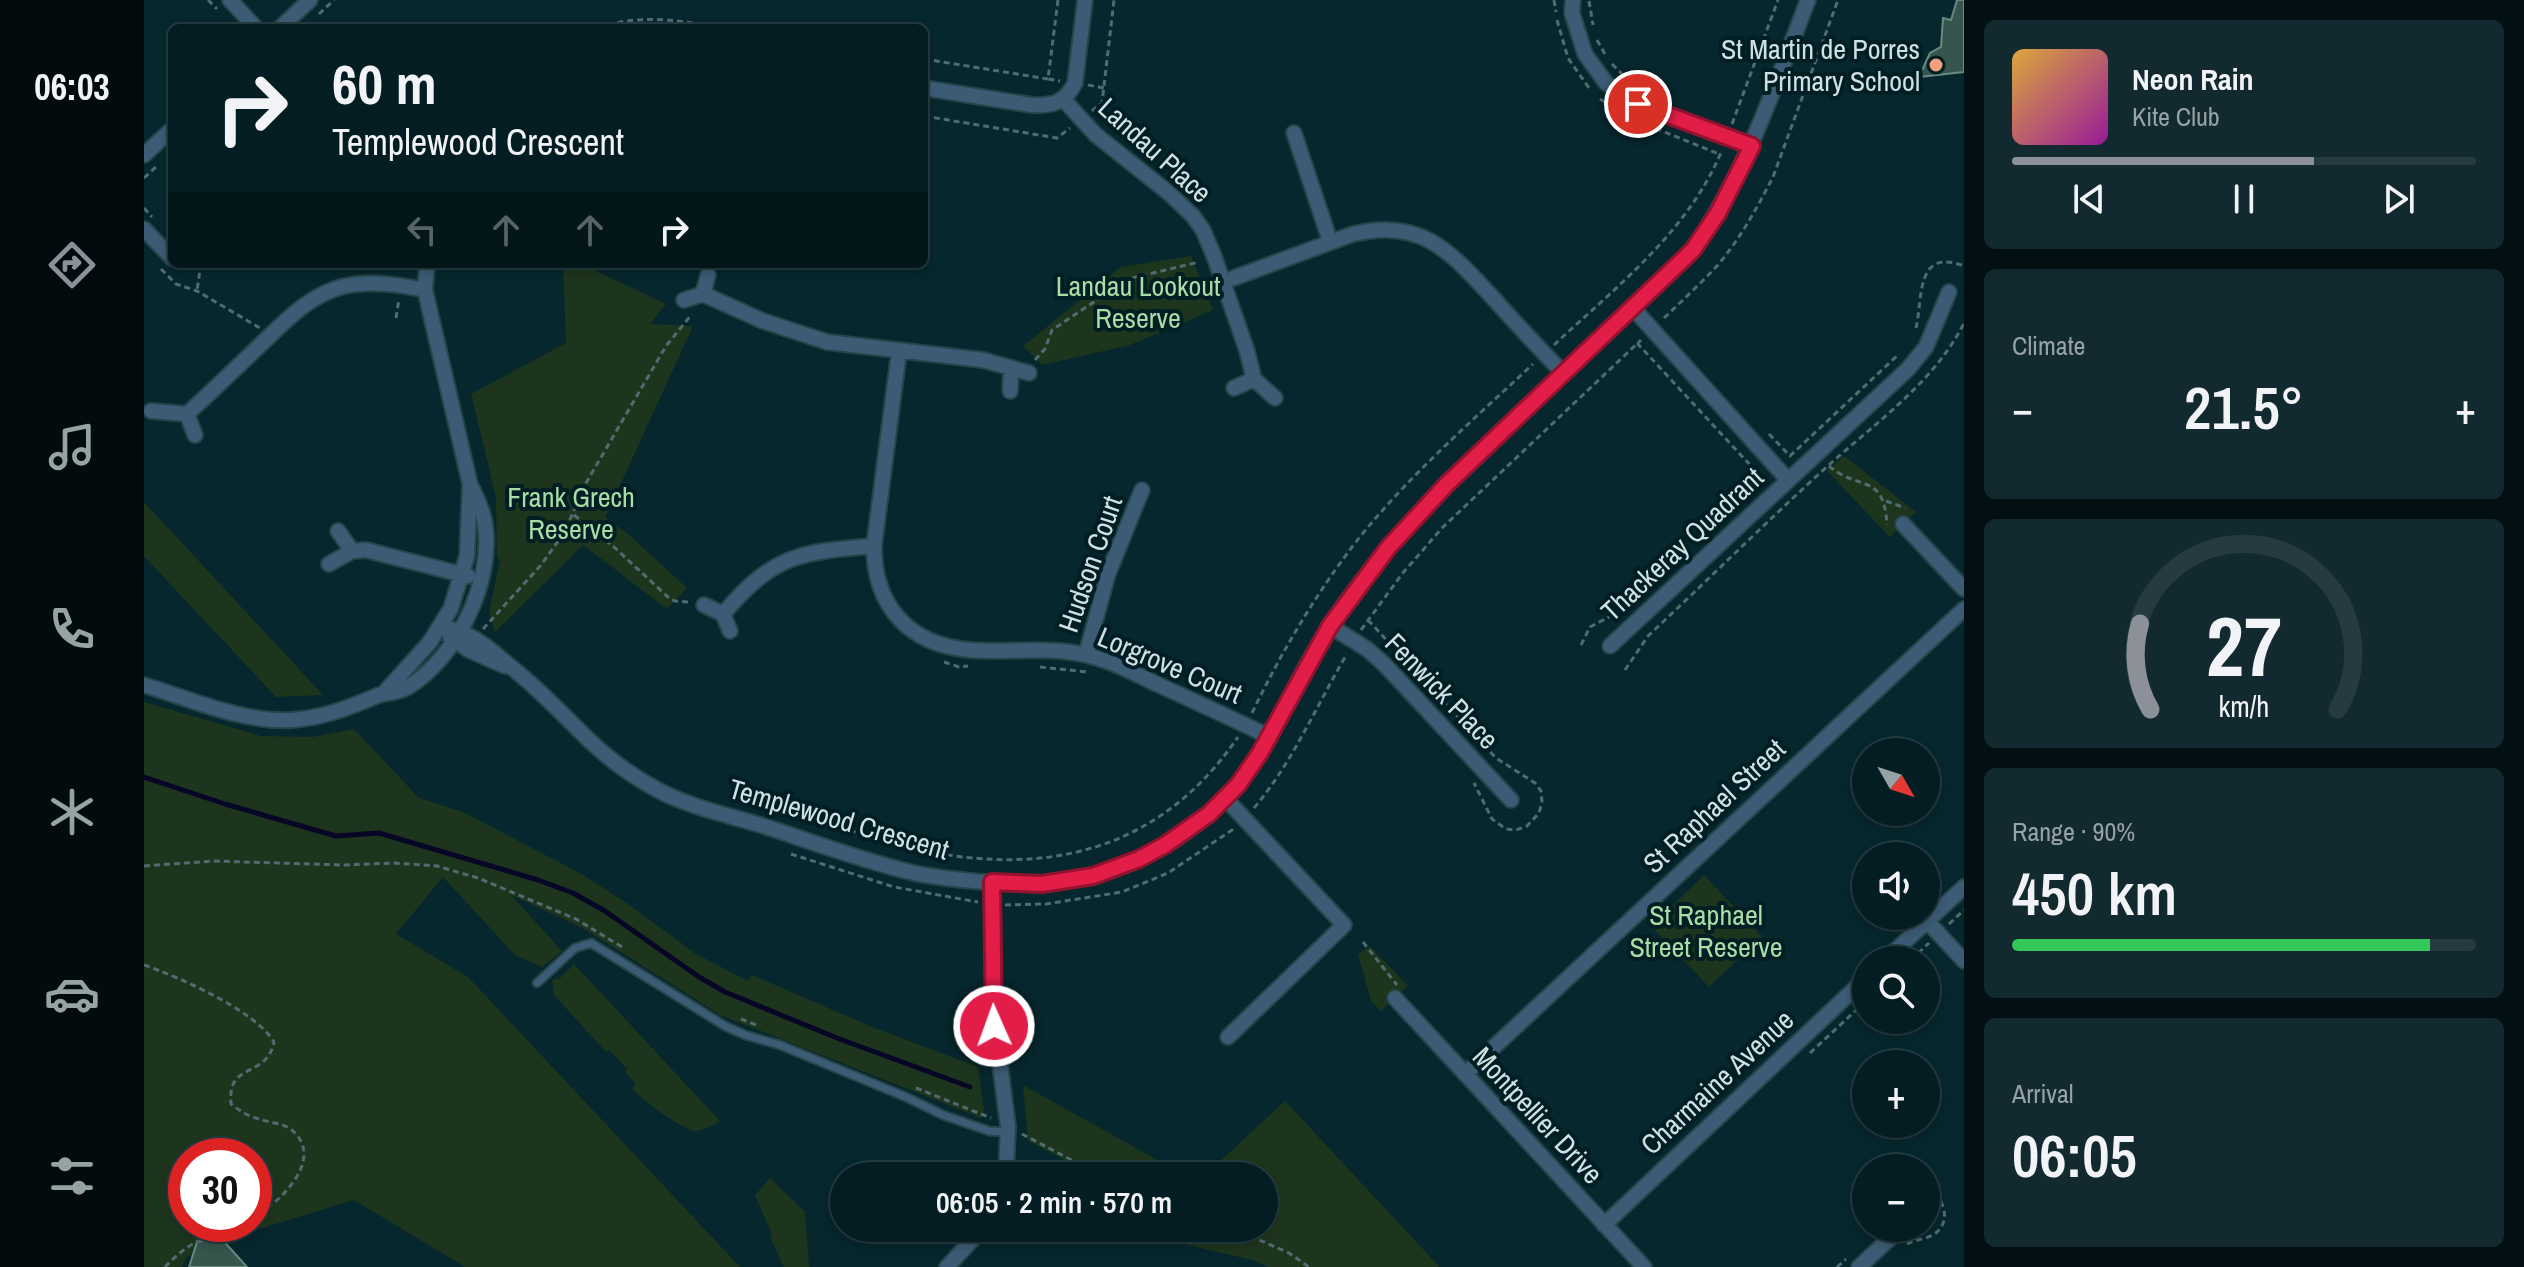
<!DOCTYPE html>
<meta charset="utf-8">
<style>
:root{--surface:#041d22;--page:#122a2f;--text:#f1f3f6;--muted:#97a2a5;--line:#253b40;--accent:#8c9099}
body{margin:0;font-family:"Archivo Narrow",sans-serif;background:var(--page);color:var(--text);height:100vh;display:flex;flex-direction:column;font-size:30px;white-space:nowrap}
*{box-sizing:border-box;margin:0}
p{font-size:26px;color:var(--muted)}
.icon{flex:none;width:44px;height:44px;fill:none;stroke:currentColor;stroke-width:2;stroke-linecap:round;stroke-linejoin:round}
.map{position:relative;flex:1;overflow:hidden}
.side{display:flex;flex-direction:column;gap:20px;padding:20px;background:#021013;width:560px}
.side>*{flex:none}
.guide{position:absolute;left:24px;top:24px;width:760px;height:244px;border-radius:12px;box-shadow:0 4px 12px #0003,0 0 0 2px var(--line);background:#041d22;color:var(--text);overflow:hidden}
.needle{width:52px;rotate:129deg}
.controls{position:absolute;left:1708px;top:738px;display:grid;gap:16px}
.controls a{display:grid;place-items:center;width:88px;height:88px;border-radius:50%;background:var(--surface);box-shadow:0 4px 12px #0003,0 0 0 2px var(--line);font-size:40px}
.speed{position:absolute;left:24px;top:1138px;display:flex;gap:16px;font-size:40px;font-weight:700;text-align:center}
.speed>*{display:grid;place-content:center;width:104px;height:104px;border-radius:50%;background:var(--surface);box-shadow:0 4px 12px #0003,0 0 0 2px var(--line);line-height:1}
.speed .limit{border:12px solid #d22;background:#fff;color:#111}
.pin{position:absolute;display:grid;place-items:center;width:68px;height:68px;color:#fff;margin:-34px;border:4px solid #fff;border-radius:50%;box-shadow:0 2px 8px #0007}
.me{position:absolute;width:88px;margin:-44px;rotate:358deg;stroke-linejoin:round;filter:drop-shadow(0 0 6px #0008)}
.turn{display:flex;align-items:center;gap:28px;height:168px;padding:0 32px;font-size:36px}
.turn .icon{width:104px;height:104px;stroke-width:2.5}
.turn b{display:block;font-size:56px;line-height:68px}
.lanes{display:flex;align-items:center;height:76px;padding:0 32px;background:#0003;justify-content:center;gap:40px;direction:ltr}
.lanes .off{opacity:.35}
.big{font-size:60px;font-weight:600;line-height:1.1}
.side .widget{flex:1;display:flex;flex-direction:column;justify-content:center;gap:12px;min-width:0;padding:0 28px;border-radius:12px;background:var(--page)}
.side .dial{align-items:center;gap:0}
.dial svg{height:208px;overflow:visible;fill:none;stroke:var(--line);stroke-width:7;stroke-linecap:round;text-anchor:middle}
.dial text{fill:var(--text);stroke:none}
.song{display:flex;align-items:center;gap:24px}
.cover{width:96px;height:96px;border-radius:12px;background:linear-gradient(135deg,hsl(40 70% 55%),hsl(300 70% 35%))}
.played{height:8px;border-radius:4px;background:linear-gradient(90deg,var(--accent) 65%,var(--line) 65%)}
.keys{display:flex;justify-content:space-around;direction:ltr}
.heat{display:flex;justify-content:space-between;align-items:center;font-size:44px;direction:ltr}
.charge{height:12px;border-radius:6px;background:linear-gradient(90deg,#34c759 90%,var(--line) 0)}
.trip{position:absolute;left:686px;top:1162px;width:448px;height:80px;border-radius:40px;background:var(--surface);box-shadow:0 4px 12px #0003,0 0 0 2px var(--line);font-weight:600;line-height:80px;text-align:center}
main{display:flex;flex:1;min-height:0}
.menu{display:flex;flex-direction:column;width:144px;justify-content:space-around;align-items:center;background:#020c0e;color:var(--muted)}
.menu .icon{width:56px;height:56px}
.menu .selected{color:var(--accent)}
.menu b{font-size:36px;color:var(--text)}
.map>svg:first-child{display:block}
.green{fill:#1e351d;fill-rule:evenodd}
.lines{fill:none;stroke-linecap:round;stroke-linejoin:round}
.stream{stroke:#070626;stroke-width:5}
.building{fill:#36554d;stroke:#698980;stroke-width:2}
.lane-casing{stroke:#26454a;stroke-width:11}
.street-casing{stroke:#26454a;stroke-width:18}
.path{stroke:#516c71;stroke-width:3;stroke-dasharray:6 4;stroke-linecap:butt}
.lane{stroke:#3c5c75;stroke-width:7}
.street{stroke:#3c5c75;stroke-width:14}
.route-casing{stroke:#92132f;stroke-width:20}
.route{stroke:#e11d48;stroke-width:14}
.poi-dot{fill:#f2a07f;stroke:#001e23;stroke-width:3}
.labels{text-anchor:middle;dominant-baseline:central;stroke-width:8;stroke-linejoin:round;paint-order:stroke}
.poi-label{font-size:28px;fill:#d0e1e4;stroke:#001e23;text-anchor:end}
.street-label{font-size:28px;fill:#d0e1e4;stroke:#001e23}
.park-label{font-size:28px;fill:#a8dda5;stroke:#001e23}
</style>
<main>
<nav class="menu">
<b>06:03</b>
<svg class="icon selected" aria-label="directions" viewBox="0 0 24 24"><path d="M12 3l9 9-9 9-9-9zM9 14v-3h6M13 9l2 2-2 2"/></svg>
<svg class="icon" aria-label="music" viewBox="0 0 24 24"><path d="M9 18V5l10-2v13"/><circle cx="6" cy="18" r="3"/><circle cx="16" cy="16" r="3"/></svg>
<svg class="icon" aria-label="phone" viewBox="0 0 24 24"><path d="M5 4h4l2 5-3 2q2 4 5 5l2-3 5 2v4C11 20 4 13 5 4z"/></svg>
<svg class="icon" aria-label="climate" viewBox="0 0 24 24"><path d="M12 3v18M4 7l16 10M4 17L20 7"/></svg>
<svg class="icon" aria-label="car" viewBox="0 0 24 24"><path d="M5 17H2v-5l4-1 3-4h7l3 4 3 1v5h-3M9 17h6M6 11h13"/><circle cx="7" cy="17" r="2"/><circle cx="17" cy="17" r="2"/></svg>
<svg class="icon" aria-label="filters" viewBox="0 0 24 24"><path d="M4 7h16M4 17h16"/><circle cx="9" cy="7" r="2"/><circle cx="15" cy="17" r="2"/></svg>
</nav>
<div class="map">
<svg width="1820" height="1267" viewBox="0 0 1820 1267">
<rect width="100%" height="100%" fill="#06272d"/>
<path class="green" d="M1047,256l22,54 -83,35 -88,20 -19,-19 98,-79z
M419,264h18l85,40 -16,20 43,2 -88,192 23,16 59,54 -20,21 -84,-64 -88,87 -6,-20 11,-52 -3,-2 -1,-61 -25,-103 95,-51z
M1700,456l72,56 -26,25 -63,-66z
M0,502l179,193 -47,2 -132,-141z
M0,702l117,34 51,1 42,-8 65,69 44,14 117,61 51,33 65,48 52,27 4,-6 120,52 106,40 6,43 -3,8 -261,-103 -137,-87 -72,-33 51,56 -20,16 -27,-12 -72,-78 -47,57 72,43 272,290h-275l-111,-67 -115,35 -52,22 -5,10h-38zM42,1156h68v68h-68z
M1560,875l58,62 -53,50 -58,-61z
M1226,946l38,40 -27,25 -10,-10 -13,-47z
M430,964l146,157c-6,4 -16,9 -24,10 -13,0 -54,-32 -64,-42l4,-5 -11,-12 2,-3 -18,-19 -3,2 -52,-57 -2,-14 4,-3 2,2z
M879,1085l163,91h-90l-68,-35z
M1141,1101l151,162 3,4h-171l-16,-7 -110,-26 6,-6h116v-52h-60z
M626,1178l35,34 4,55h-25l-14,-30 2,-3 -17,-39z"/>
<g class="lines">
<path class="stream" d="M0,777l81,27 111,32 43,-3 159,47 35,13 32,18 94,66 26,15 112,46 133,49"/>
</g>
<path class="building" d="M1813,0h7v72l-45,5 11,-24 11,-6 2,-29 8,2z
M76,1237l27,30h-58l8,-25z"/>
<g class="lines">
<defs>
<path id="lane" d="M393,983l38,-35 16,-5 134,83 20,9 35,10 126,52 37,18 46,16 19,1"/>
<path id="street" d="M86,0l26,28
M1429,0l-1,13 13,41 21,29 32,21 114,42
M136,28l30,-28
M780,88l108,17c20,1 33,-2 43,-22l10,-83
M919,99l33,36 74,59 23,22 10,14 11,26 33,95 7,28 21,19
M1150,133l36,108
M0,155l28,-26
M0,229l28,29
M1079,282l130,-48c70,-17 98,19 142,66 22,25 45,49 68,73
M559,294l5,-19
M540,300l19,-6 60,27 64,21 156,18 46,13
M1488,307l156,173
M755,352l-25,194c0,60 35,99 96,104 39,3 77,-4 116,5 26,6 50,19 73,30 37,17 74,34 111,52
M1090,388l20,-9
M866,391l1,-21
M7,411l36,3 8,21
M43,414c23,-21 46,-43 68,-64 26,-24 53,-56 90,-64 26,-6 55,-1 80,4
M1759,524l61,65
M194,531l14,20
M185,564l23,-13 14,-1 102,26
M560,605l19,9 7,17
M579,614c51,-60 77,-62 151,-68
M1186,626l37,23 17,15 127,136
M297,627c35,6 49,23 75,44 27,22 49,46 74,70 20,19 42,35 66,48 36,20 82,28 120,41 44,15 89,31 134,42 24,6 50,8 75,10 19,1 39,3 57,2 73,-5 147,-42 194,-98 35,-40 53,-92 80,-137 35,-61 81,-113 130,-164l247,-235c54,-80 81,-162 115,-250
M306,637l19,13 36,16
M1466,646l298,-277 18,-22 23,-55
M942,655l22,-81 34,-84
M0,685c46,14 99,38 148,35 32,-2 58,-13 87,-25 10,-3 19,-2 29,-8 49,-30 86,-106 77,-163 -2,-15 -9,-27 -15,-40l-45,-194 2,-26
M240,693l46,-51 21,-34 16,-52 3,-72
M1081,798l119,127 -116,112
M848,882l1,128 15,116 -2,50
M1783,921l37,40
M1741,960l79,-73
M1251,998l249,269
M1321,1074l499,-465
M1460,1225l262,-247
M803,1267l36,-39
M1715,1267l42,-39"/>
</defs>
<use href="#lane" class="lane-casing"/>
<use href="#street" class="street-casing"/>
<path class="path" d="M64,0l9,9
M914,0l-10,79 12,2
M1410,0l2,12
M1445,1l4,24
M175,14l15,-14
M1413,20l11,38 23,33
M454,28c42,-15 84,-7 126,0
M1453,40l8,14
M780,59l124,20
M1468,64l11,11
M1489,81l22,12
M944,85l16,3
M1456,99l27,17
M948,111l10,-8 12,-103
M780,116l133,22 13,-10
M1493,121l82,33
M1588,124l46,-124
M0,178l14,-13
M0,208l8,9
M52,264l4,6 -3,21
M17,269l15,15 21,7 63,37
M252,318l3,-19
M1520,318c18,-17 36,-34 53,-52 23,-27 40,-58 56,-89l65,-177
M1772,328c7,-29 -1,-81 48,-62
M1493,343l127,137
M1410,345c63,-59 135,-114 168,-195
M891,360l10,-11 7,-19 76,-51 71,-17
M1625,434l21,22 109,-102
M1685,466c31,26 55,6 58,59
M1742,501l19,7
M1589,509l33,-30
M430,515l40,32 55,51 6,3 13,1
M1224,620l128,138 39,25 6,8 1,11 -3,11 -12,13 -11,4 -10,-1 -14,-10 -18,-36
M339,629l58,-64 23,-32 22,-50 80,-137 26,-32
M1217,630l41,-56 40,-46 199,-188
M1437,645l9,-18 38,-20
M800,662l15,5 9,-1
M896,667l48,5
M1481,670l23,-34c61,-57 120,-116 182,-172 47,-42 105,-83 134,-141
M1108,713c28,-58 59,-111 97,-162 53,-70 121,-128 184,-187
M1110,808c39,-46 62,-102 93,-154
M649,811c33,11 65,23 99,32 137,37 262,17 346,-106
M647,854l103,33 84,15
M0,866l69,-5 130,4 51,-2 43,3 41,12 98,41 46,28
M861,905l41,-1 76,-12 46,-19 67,-45
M1805,924l15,-14
M1219,942l34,43
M1767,960l18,-17
M0,965c35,12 112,46 130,77 -8,38 -47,18 -43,62 9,7 17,12 28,15 11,4 27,4 35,13 30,29 -15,71 -40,85
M597,1019l15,6
M1666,1053l56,-52
M772,1088l75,30
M878,1134l80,42
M1088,1228l57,25 20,14
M1763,1244c8,-4 18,-5 26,-9 21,-13 10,-40 -7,-49
M21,1267c20,-22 42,-32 70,-43
M1693,1267l9,-8"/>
<use href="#lane" class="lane"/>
<use href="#street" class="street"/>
</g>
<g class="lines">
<defs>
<path id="route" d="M850,1026l-2,-144 50,2 51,-8 46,-17 26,-14 44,-31 29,-29 22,-32 70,-127 58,-78 58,-63 247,-235 25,-37 34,-67 -114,-42"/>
</defs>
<use href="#route" class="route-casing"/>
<use href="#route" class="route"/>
</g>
<circle class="poi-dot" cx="1792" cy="65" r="8"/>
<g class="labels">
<g class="poi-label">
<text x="1776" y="49">St Martin de Porres<tspan x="1776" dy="32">Primary School</tspan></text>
</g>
<g class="street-label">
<text transform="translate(1011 150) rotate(42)">Landau Place</text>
<text transform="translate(1538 544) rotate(-43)">Thackeray Quadrant</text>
<text transform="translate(946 564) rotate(-71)">Hudson Court</text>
<text transform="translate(1026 665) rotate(23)">Lorgrove Court</text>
<text transform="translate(1298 691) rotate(46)">Fenwick Place</text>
<text transform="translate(1570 806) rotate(-43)">St Raphael Street</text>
<text transform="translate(695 819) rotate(16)">Templewood Crescent</text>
<text transform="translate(1573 1082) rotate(-43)">Charmaine Avenue</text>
<text transform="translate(1394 1115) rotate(47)">Montpellier Drive</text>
</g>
<g class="park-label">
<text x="994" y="286">Landau Lookout<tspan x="994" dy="32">Reserve</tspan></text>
<text x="427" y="497">Frank Grech<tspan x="427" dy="32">Reserve</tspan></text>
<text x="1562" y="915">St Raphael<tspan x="1562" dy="32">Street Reserve</tspan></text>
</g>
</g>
</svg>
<div class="controls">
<a><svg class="needle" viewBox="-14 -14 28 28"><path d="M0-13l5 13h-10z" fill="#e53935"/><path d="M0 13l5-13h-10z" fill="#97a2a5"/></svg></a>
<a><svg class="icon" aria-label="sound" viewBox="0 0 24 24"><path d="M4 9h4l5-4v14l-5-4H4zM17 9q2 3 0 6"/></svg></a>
<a><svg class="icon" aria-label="search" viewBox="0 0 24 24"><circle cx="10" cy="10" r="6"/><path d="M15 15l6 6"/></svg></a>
<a>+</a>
<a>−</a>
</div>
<div class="speed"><div class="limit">30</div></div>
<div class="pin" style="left:1494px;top:104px;background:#d93025"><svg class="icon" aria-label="arrive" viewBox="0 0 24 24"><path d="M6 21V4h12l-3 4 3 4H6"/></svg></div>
<svg class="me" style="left:850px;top:1026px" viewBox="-20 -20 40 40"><circle r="17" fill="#e11d48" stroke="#fff" stroke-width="3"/><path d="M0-11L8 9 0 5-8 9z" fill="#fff"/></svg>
<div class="trip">06:05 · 2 min · 570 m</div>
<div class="guide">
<div class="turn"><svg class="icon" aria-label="right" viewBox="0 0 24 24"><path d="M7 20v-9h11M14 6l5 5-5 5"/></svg><div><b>60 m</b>Templewood Crescent</div></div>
<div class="lanes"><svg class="icon off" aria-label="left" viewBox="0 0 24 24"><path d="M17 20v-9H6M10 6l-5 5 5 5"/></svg><svg class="icon off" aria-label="ahead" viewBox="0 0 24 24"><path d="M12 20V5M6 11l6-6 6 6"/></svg><svg class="icon off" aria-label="ahead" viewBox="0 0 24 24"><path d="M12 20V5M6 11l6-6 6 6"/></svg><svg class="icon" aria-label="right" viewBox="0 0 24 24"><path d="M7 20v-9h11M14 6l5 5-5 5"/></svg></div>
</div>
</div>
<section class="side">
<div class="widget">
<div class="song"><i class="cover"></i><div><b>Neon Rain</b><p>Kite Club</p></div></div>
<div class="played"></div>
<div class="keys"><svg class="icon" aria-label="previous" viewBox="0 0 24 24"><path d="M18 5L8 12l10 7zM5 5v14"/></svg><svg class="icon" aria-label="pause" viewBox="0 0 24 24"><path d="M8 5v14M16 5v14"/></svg><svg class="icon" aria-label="next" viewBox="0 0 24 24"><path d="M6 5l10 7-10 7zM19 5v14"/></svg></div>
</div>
<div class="widget"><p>Climate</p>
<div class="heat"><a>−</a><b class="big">21.5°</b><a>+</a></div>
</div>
<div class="widget dial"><svg viewBox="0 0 100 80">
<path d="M14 69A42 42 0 1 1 86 69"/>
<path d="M14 69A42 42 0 0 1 10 36" stroke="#8c9099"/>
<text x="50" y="56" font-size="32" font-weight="700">27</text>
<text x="50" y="72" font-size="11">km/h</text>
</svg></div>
<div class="widget"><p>Range · 90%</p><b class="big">450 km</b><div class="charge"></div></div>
<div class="widget"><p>Arrival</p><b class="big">06:05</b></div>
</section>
</main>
